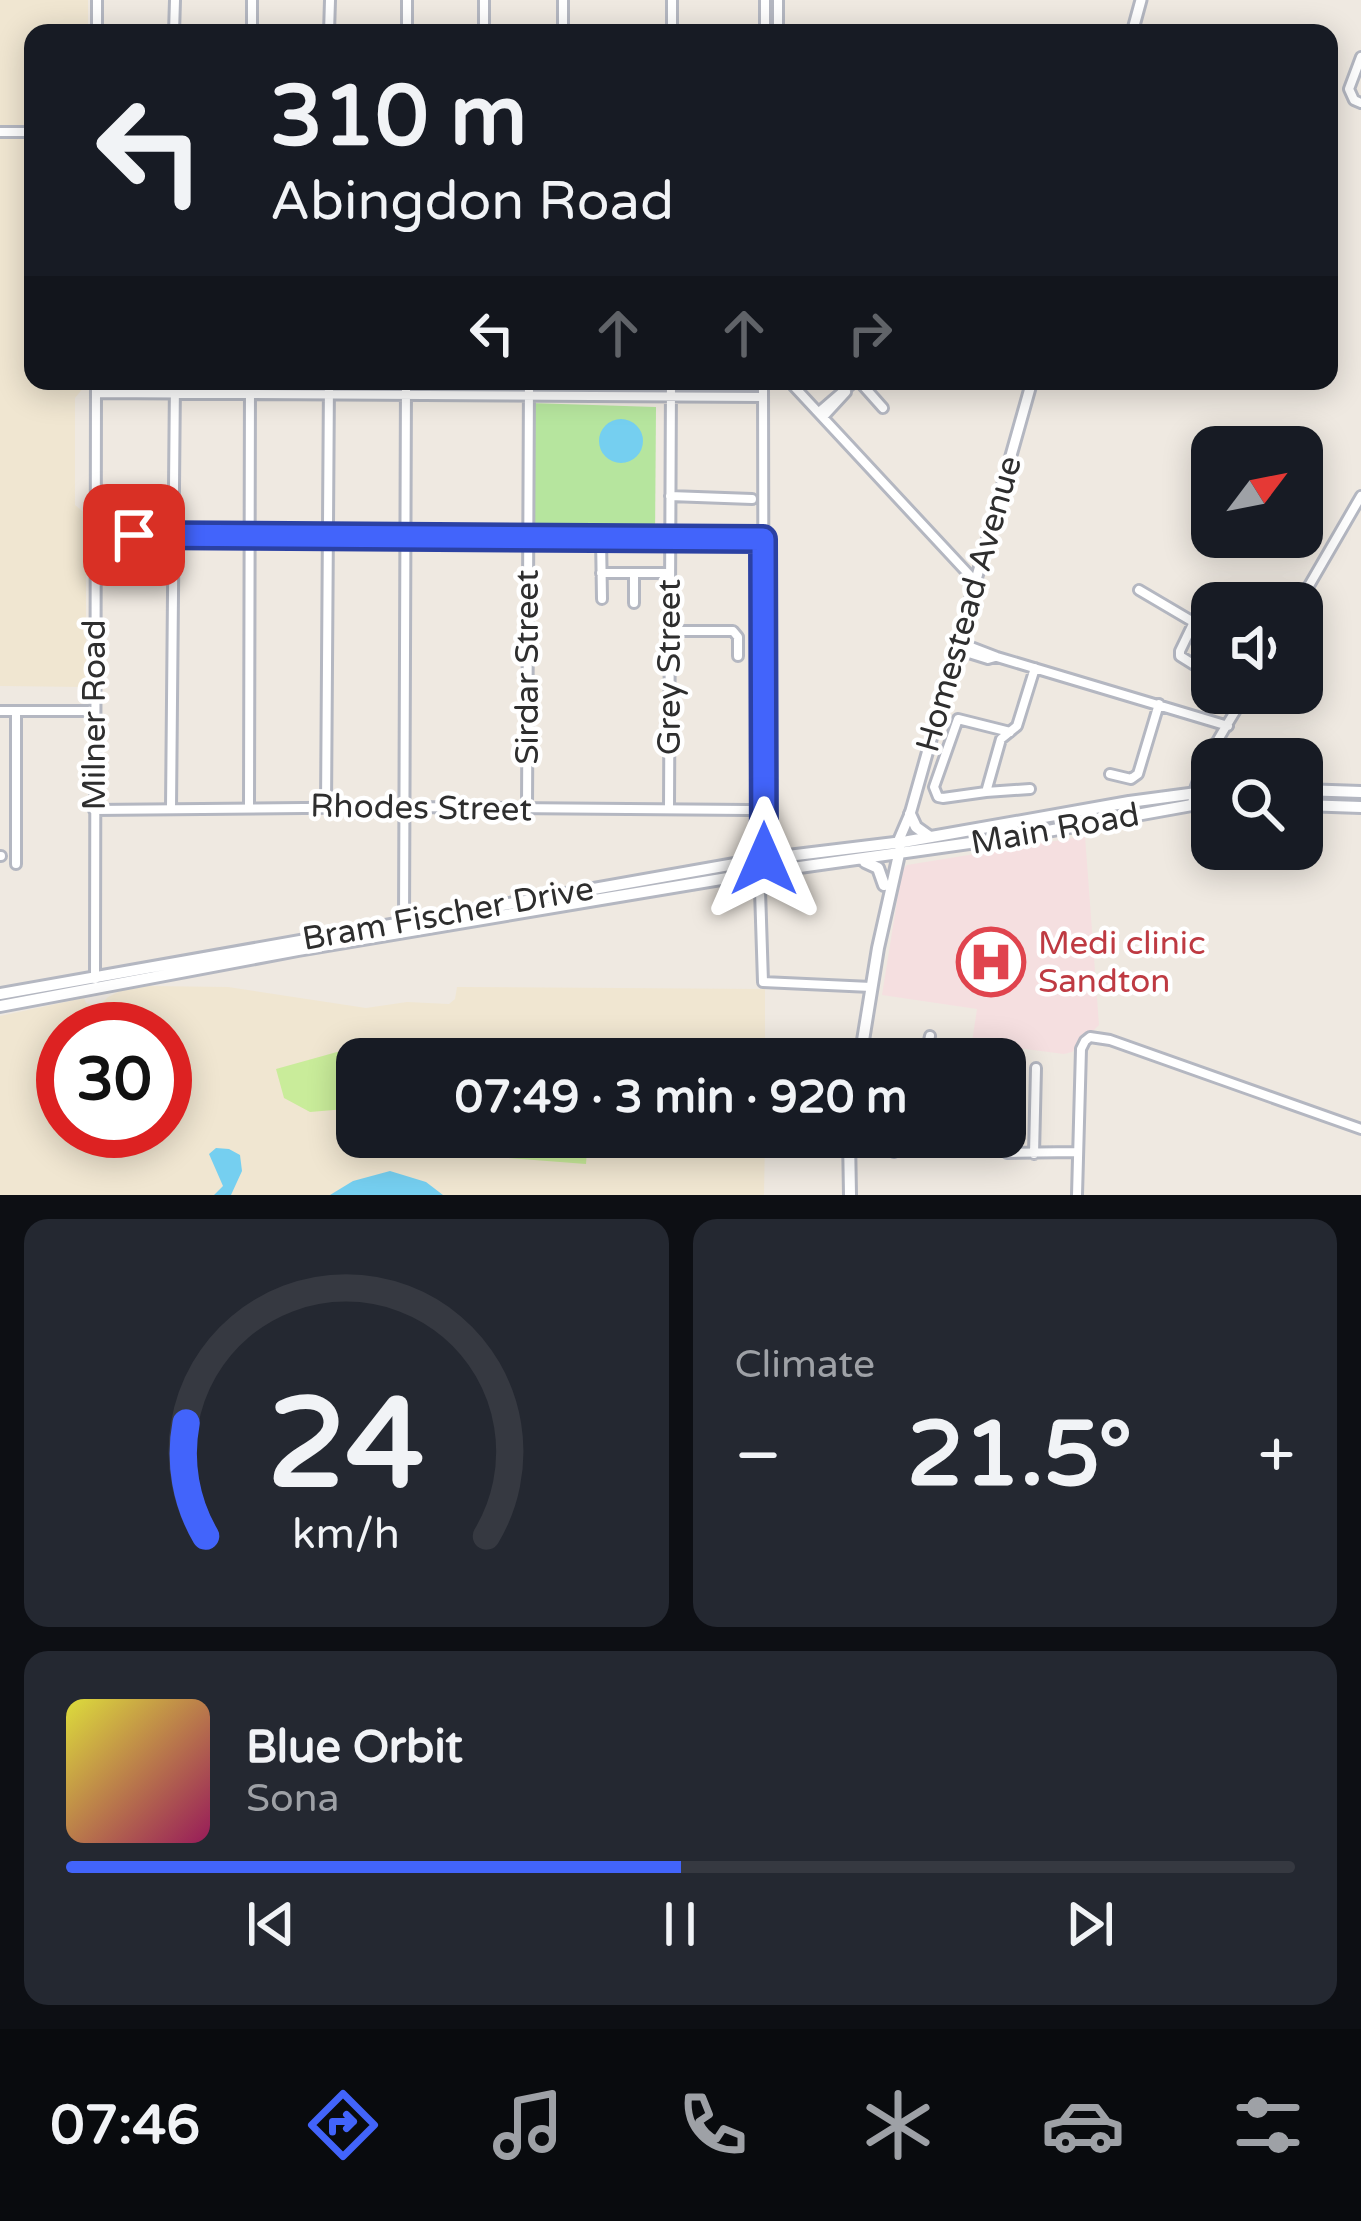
<!DOCTYPE html>
<meta charset="utf-8">
<style>
:root{--surface:#171b24;--page:#242831;--text:#f1f3f6;--muted:#9ea1a6;--line:#363941;--accent:#4264fb}
body{margin:0;font-family:"Varela Round",sans-serif;background:var(--page);color:var(--text);height:100vh;display:flex;flex-direction:column;font-size:45px;white-space:nowrap}
*{box-sizing:border-box;margin:0}
p{font-size:39px;color:var(--muted)}
.icon{flex:none;width:66px;height:66px;fill:none;stroke:currentColor;stroke-width:2;stroke-linecap:round;stroke-linejoin:round}
.map{position:relative;height:1195px;overflow:hidden}
.side{display:flex;flex-direction:column;gap:24px;padding:24px;background:#0d0f14;flex:1}
.side>*{flex:none}
.hud{position:absolute;left:24px;top:24px;width:1314px;height:366px;border-radius:24px;box-shadow:0 6px 30px #0003;background:#171b24;color:var(--text);overflow:hidden}
.needle{width:78px;rotate:58deg}
.buttons{position:absolute;left:1191px;top:426px;display:grid;gap:24px}
.buttons a{display:grid;place-items:center;width:132px;height:132px;border-radius:24px;background:var(--surface);box-shadow:0 6px 30px #0003;font-size:60px}
.speed{position:absolute;left:36px;top:1002px;display:flex;gap:24px;font-size:60px;font-weight:700;text-align:center}
.speed>*{display:grid;place-content:center;width:156px;height:156px;border-radius:50%;background:var(--surface);box-shadow:0 6px 30px #0003;line-height:1}
.speed .limit{border:18px solid #d22;background:#fff;color:#111}
.pin{position:absolute;display:grid;place-items:center;width:102px;height:102px;color:#fff;margin:-51px;border-radius:24px;box-shadow:0 6px 18px #0006}
.me{position:absolute;width:132px;margin:-66px;rotate:0deg;stroke-linejoin:round;filter:drop-shadow(0 0 9px #0008)}
.turn{display:flex;align-items:center;gap:42px;height:252px;padding:0 48px;font-size:54px}
.turn .icon{width:156px;height:156px;stroke-width:2.5}
.turn b{display:block;font-size:84px;line-height:102px}
.lanes{display:flex;align-items:center;height:114px;padding:0 48px;background:#0003;justify-content:center;gap:60px;direction:ltr}
.lanes .off{opacity:.35}
.big{font-size:90px;font-weight:700;line-height:1.1}
.side .card{flex:1;display:flex;flex-direction:column;justify-content:center;gap:18px;min-width:0;padding:0 42px;border-radius:24px;background:var(--page)}
.side .dial{align-items:center;gap:0}
.dial svg{height:312px;overflow:visible;fill:none;stroke:var(--line);stroke-width:7;stroke-linecap:round;text-anchor:middle}
.dial text{fill:var(--text);stroke:none}
.song{display:flex;align-items:center;gap:36px}
.cover{width:144px;height:144px;border-radius:18px;background:linear-gradient(135deg,hsl(60 70% 55%),hsl(330 70% 35%))}
.played{height:12px;border-radius:6px;background:linear-gradient(90deg,var(--accent) 50%,var(--line) 50%)}
.keys{display:flex;justify-content:space-around;direction:ltr}
.heat{display:flex;justify-content:space-between;align-items:center;font-size:66px;direction:ltr}
.side .tiles{flex:1;display:grid;gap:24px;grid-template-columns:1fr 1fr}
.card:last-child{grid-column:span 2}
.trip{position:absolute;left:336px;top:1038px;width:690px;height:120px;border-radius:24px;background:var(--surface);box-shadow:0 6px 30px #0003;font-weight:700;line-height:120px;text-align:center}
.tabs{display:flex;height:192px;justify-content:space-around;align-items:center;background:#090b0e;color:var(--muted)}
.tabs .icon{width:84px;height:84px}
.tabs .selected{color:var(--accent)}
.tabs b{font-size:54px;color:var(--text)}
.map>svg:first-child{display:block}
.education{fill:#f0e6d1;fill-rule:evenodd}
.medical{fill:#f5dfe0}
.green{fill:#b6e59e}
.pitch{fill:#c9ec9a}
.water{fill:#75cff0}
.lines{fill:none;stroke-linecap:round;stroke-linejoin:round}
.minor-casing{stroke:#b4b7c1;stroke-width:14}
.tertiary-casing{stroke:#b4b7c1;stroke-width:15}
.secondary-casing{stroke:#b4b7c1;stroke-width:16}
.minor{stroke:#fff;stroke-width:8}
.tertiary{stroke:#fff;stroke-width:9}
.secondary{stroke:#fff;stroke-width:10}
.route-casing{stroke:#2b41a3;stroke-width:30}
.route{stroke:#4264fb;stroke-width:21}
.labels{text-anchor:middle;dominant-baseline:central;stroke-width:9;stroke-linejoin:round;paint-order:stroke}
.street-label{font-size:33px;fill:#2e2e2e;stroke:#fff}
.health-label{font-size:33px;fill:#be3a42;stroke:#fff;text-anchor:start}
</style>
<div class="map">
<svg width="1361" height="1195" viewBox="0 0 1361 1195">
<rect width="100%" height="100%" fill="#efe9e1"/>
<path class="education" d="M0,0h88v33h-55v348h51v6l-9,11v107l11,9v173l-86,-1z
M149,986l79,1 138,21 41,-6 42,2 6,-5 2,-12 308,2v70h-408v78h408l-1,58h-764v-179l84,-18 2,5 12,4 10,-10 12,-6zM63,1029h102v102h-102z"/>
<path class="medical" d="M1085,836l14,189 -27,27 -8,2 -92,-12 5,-33 -95,-14 20,-125 5,-5z"/>
<path class="green" d="M530,403l126,4 -1,133h-130z"/>
<path class="pitch" d="M412,1044l11,15h-66v49l-47,4 -26,-14 -8,-29 61,-17z
M471,1137h117l-2,27 -116,-9z"/>
<path class="water" d="M599 441a22 22 0 1 1 44 0a22 22 0 1 1-44 0Z
M216,1148l13,1 11,6 2,16 -11,24h-17l9,-9 -14,-32z
M390,1171l36,11 17,13h-113l23,-14z"/>
<g class="lines">
<defs>
<path id="minor" d="M97,33v-33
M174,33l1,-33
M252,33v-33
M329,33l1,-33
M407,33v-33
M484,33v-33
M563,33v-33
M672,33v-33
M765,33v-33
M778,33v-33
M1361,57l-12,32 5,11 7,3
M0,132h33
M763,381l1,491 -4,18 3,92 108,5
M789,381l185,199
M859,381l24,27
M96,393l667,4
M819,412l36,-31
M823,417l23,-25
M670,496l82,3
M95,535l668,4
M601,537l1,62
M601,573h69
M1139,590l73,43
M634,603v-30
M1299,603l62,-107
M1194,622l-14,29v5l32,20
M670,631h63l5,6v19
M958,642l39,15 231,69
M956,649l32,10 7,-2
M0,711h94
M16,711v153
M1010,732l-52,-13 -24,68 4,10 5,1 43,-6 15,-53 16,-13 18,-58
M1110,774l21,5 7,-5 21,-70
M986,792l44,-3
M1192,805c3,-35 36,-80 54,-112
M249,807l1,-426
M326,807l3,-426
M171,808l4,-427
M669,809l2,-428
M94,810l310,-3 345,3
M527,810l2,-429
M0,856h1
M404,925l2,-544
M95,979l1,-598
M887,1059l2,-13
M925,1059l5,-23
M964,1059v-1
M875,1137l8,11 11,4 11,-5 6,-10
M999,1137l2,9 6,7 71,-1
M1034,1154l2,-86
M1077,1195l4,-146 4,-8 5,-4 20,3 251,89"/>
<path id="tertiary" d="M1132,33l9,-33
M898,842l12,-28 122,-433"/>
<path id="secondary" d="M1202,772l10,15
M1302,790l59,2
M1302,805l59,2
M910,814l6,13 14,10
M865,862l13,6 6,17
M0,994l763,-135 140,-17 226,-40 83,-11
M0,1006l298,-56 309,-52 157,-26 256,-36 172,-31h20
M860,1059l18,-111 22,-98
M849,1137l1,58"/>
</defs>
<use href="#minor" class="minor-casing"/>
<use href="#tertiary" class="tertiary-casing"/>
<use href="#secondary" class="secondary-casing"/>
<use href="#minor" class="minor"/>
<use href="#tertiary" class="tertiary"/>
<use href="#secondary" class="secondary"/>
</g>
<g class="lines">
<defs>
<path id="route" d="M134,535l629,4 1,320"/>
</defs>
<use href="#route" class="route-casing"/>
<use href="#route" class="route"/>
</g>
<defs>
<symbol id="hospital-ring" viewBox="-11 -11 22 22"><circle r="9.5" fill="#fff" stroke="#e0444e" stroke-width="1.5"/><path d="M-5-5h3v3.5h4V-5h3V5h-3V1.5h-4V5h-3Z" fill="#e0444e"/></symbol>
</defs>
<g fill-rule="evenodd">
<use href="#hospital-ring" x="953" y="924" width="76" height="76"/>
</g>
<g class="labels">
<g class="street-label">
<text transform="translate(969 604) rotate(-74)">Homestead Avenue</text>
<text transform="translate(527 667) rotate(-90)">Sirdar Street</text>
<text transform="translate(669 667) rotate(-90)">Grey Street</text>
<text transform="translate(94 715) rotate(-90)">Milner Road</text>
<text transform="translate(421 808) rotate(1)">Rhodes Street</text>
<text transform="translate(1055 829) rotate(-10)">Main Road</text>
<text transform="translate(448 914) rotate(-10)">Bram Fischer Drive</text>
</g>
<g class="health-label">
<text x="1038" y="943">Medi clinic<tspan x="1038" dy="38">Sandton</tspan></text>
</g>
</g>
</svg>
<div class="buttons">
<a><svg class="needle" viewBox="-14 -14 28 28"><path d="M0-13l5 13h-10z" fill="#e53935"/><path d="M0 13l5-13h-10z" fill="#9ea1a6"/></svg></a>
<a><svg class="icon" aria-label="sound" viewBox="0 0 24 24"><path d="M4 9h4l5-4v14l-5-4H4zM17 9q2 3 0 6"/></svg></a>
<a><svg class="icon" aria-label="search" viewBox="0 0 24 24"><circle cx="10" cy="10" r="6"/><path d="M15 15l6 6"/></svg></a>
</div>
<div class="speed"><div class="limit">30</div></div>
<div class="pin" style="left:134px;top:535px;background:#d93025"><svg class="icon" aria-label="arrive" viewBox="0 0 24 24"><path d="M6 21V4h12l-3 4 3 4H6"/></svg></div>
<svg class="me" style="left:764px;top:859px" viewBox="-20 -20 40 40"><path d="M0-17L14 15 0 8-14 15z" fill="#4264fb" stroke="#fff" stroke-width="4"/></svg>
<div class="trip">07:49 · 3 min · 920 m</div>
<div class="hud">
<div class="turn"><svg class="icon" aria-label="left" viewBox="0 0 24 24"><path d="M17 20v-9H6M10 6l-5 5 5 5"/></svg><div><b>310 m</b>Abingdon Road</div></div>
<div class="lanes"><svg class="icon" aria-label="left" viewBox="0 0 24 24"><path d="M17 20v-9H6M10 6l-5 5 5 5"/></svg><svg class="icon off" aria-label="ahead" viewBox="0 0 24 24"><path d="M12 20V5M6 11l6-6 6 6"/></svg><svg class="icon off" aria-label="ahead" viewBox="0 0 24 24"><path d="M12 20V5M6 11l6-6 6 6"/></svg><svg class="icon off" aria-label="right" viewBox="0 0 24 24"><path d="M7 20v-9h11M14 6l5 5-5 5"/></svg></div>
</div>
</div>
<section class="side">
<div class="tiles">
<div class="card dial"><svg viewBox="0 0 100 80">
<path d="M14 69A42 42 0 1 1 86 69"/>
<path d="M14 69A42 42 0 0 1 9 40" stroke="#4264fb"/>
<text x="50" y="56" font-size="32" font-weight="700">24</text>
<text x="50" y="72" font-size="11">km/h</text>
</svg></div>
<div class="card"><p>Climate</p>
<div class="heat"><a>−</a><b class="big">21.5°</b><a>+</a></div>
</div>
<div class="card">
<div class="song"><i class="cover"></i><div><b>Blue Orbit</b><p>Sona</p></div></div>
<div class="played"></div>
<div class="keys"><svg class="icon" aria-label="previous" viewBox="0 0 24 24"><path d="M18 5L8 12l10 7zM5 5v14"/></svg><svg class="icon" aria-label="pause" viewBox="0 0 24 24"><path d="M8 5v14M16 5v14"/></svg><svg class="icon" aria-label="next" viewBox="0 0 24 24"><path d="M6 5l10 7-10 7zM19 5v14"/></svg></div>
</div>
</div>
</section>
<nav class="tabs">
<b>07:46</b>
<svg class="icon selected" aria-label="directions" viewBox="0 0 24 24"><path d="M12 3l9 9-9 9-9-9zM9 14v-3h6M13 9l2 2-2 2"/></svg>
<svg class="icon" aria-label="music" viewBox="0 0 24 24"><path d="M9 18V5l10-2v13"/><circle cx="6" cy="18" r="3"/><circle cx="16" cy="16" r="3"/></svg>
<svg class="icon" aria-label="phone" viewBox="0 0 24 24"><path d="M5 4h4l2 5-3 2q2 4 5 5l2-3 5 2v4C11 20 4 13 5 4z"/></svg>
<svg class="icon" aria-label="climate" viewBox="0 0 24 24"><path d="M12 3v18M4 7l16 10M4 17L20 7"/></svg>
<svg class="icon" aria-label="car" viewBox="0 0 24 24"><path d="M5 17H2v-5l4-1 3-4h7l3 4 3 1v5h-3M9 17h6M6 11h13"/><circle cx="7" cy="17" r="2"/><circle cx="17" cy="17" r="2"/></svg>
<svg class="icon" aria-label="filters" viewBox="0 0 24 24"><path d="M4 7h16M4 17h16"/><circle cx="9" cy="7" r="2"/><circle cx="15" cy="17" r="2"/></svg>
</nav>
